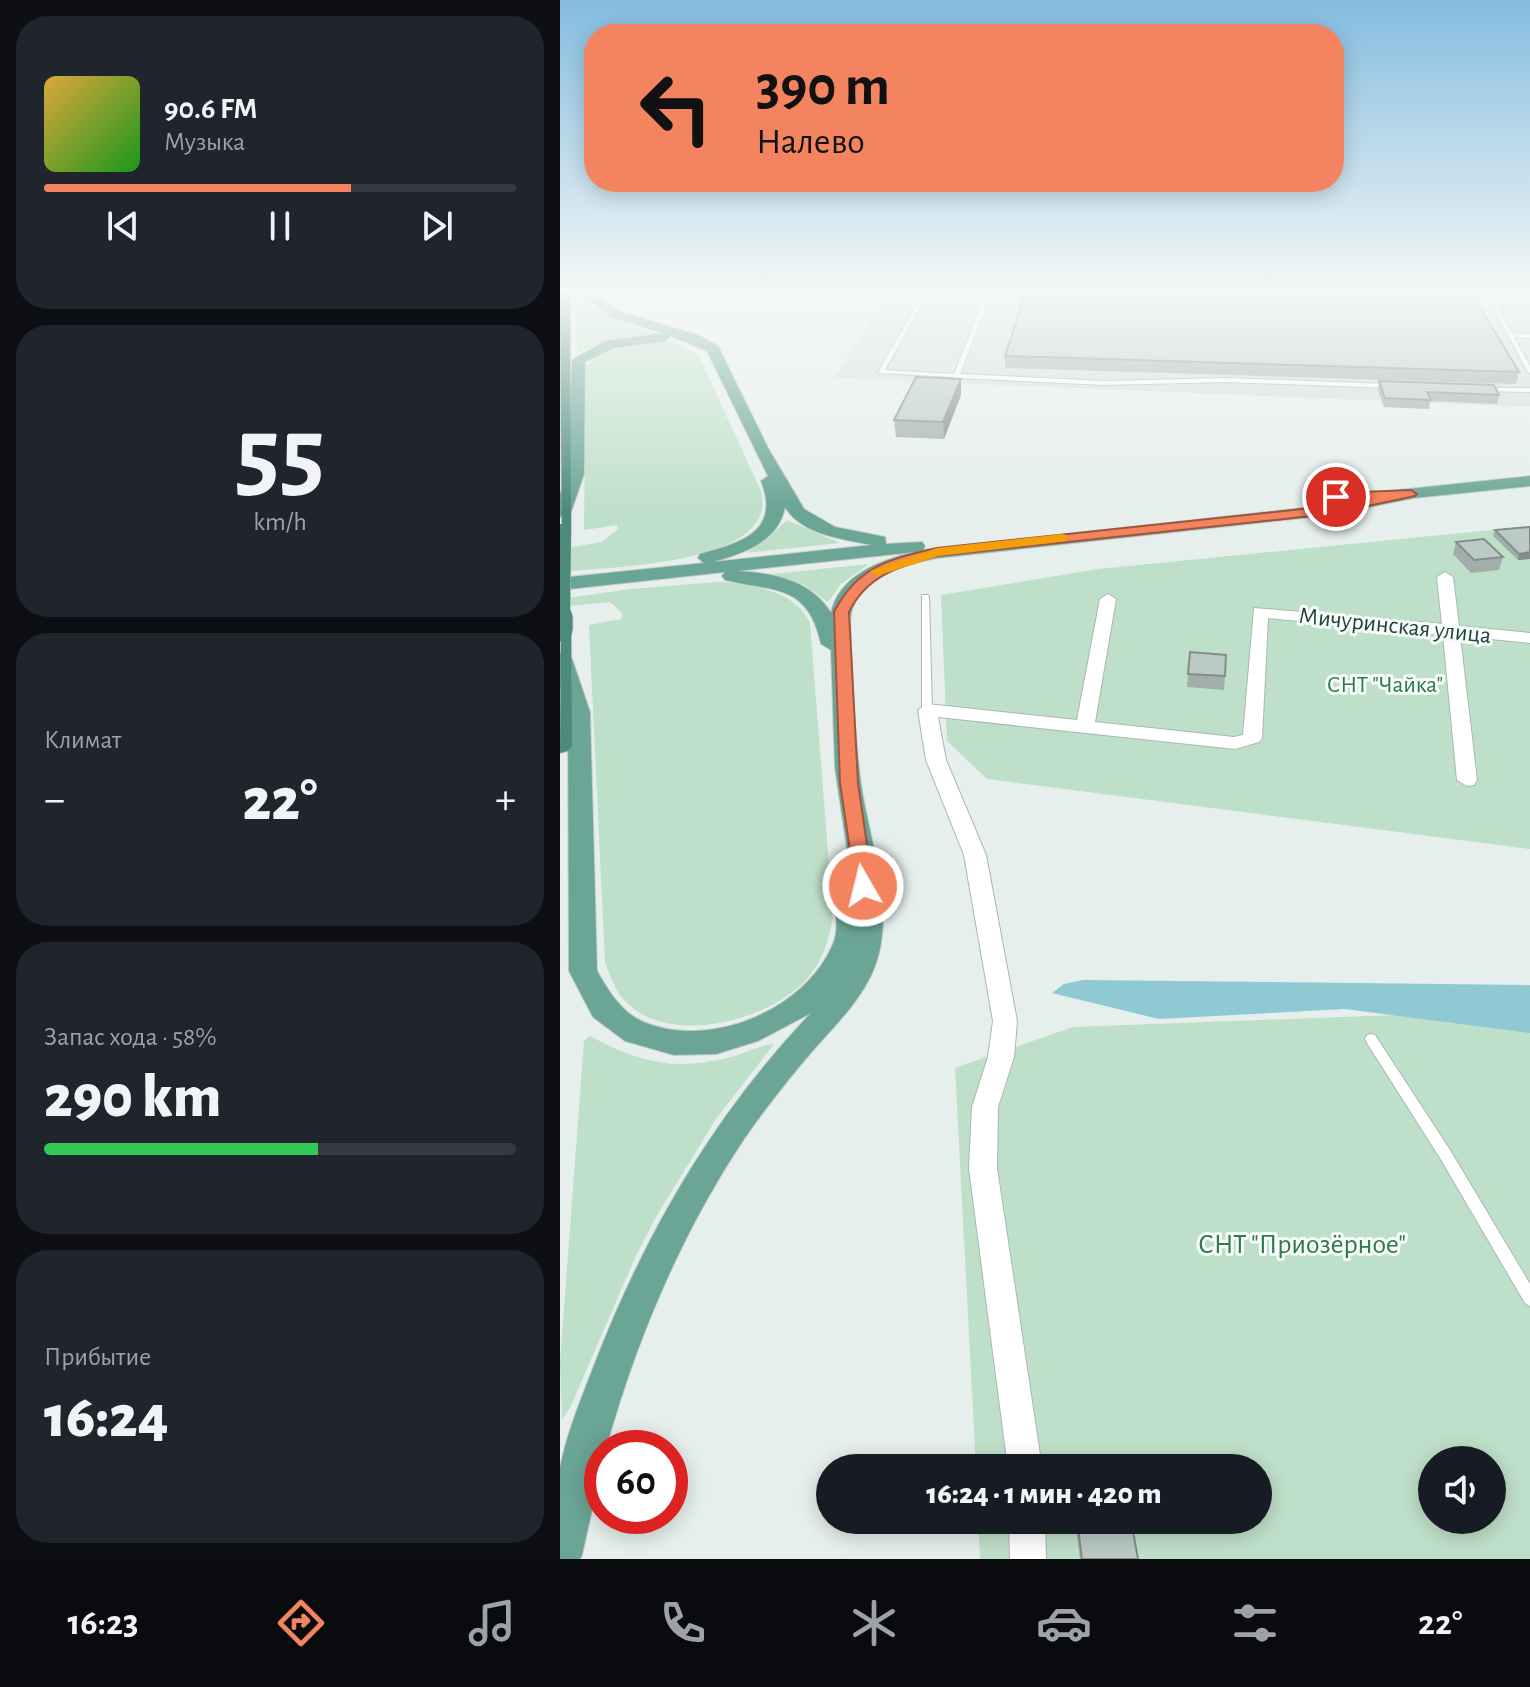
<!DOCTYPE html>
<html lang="ru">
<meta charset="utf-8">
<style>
:root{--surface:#171b24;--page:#20242c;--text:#f1f3f6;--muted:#9ea1a6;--line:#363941;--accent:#f4845f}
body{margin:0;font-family:"Alegreya Sans",sans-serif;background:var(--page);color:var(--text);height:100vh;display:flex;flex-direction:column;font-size:30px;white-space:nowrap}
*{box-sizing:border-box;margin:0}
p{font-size:26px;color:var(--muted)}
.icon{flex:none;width:44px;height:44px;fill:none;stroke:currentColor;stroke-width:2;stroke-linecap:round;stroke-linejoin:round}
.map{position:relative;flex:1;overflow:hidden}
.sheet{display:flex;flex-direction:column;gap:16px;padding:16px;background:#0d0f14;width:560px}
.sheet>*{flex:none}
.top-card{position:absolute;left:24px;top:24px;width:760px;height:168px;border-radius:32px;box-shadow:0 4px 20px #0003;background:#f4845f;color:#111;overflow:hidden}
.buttons{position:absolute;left:858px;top:1446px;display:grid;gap:16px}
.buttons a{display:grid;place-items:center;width:88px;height:88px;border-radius:50%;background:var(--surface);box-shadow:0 4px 20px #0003;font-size:40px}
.speed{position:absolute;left:24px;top:1430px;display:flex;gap:16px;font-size:40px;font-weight:700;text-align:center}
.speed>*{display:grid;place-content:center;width:104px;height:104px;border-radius:50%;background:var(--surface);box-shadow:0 4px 20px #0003;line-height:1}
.speed .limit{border:12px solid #d22;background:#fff;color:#111}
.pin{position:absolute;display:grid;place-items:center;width:68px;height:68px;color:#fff;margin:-34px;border:4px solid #fff;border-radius:50%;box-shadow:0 2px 8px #0007}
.me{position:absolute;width:88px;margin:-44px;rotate:352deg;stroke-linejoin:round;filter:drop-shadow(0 0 6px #0008)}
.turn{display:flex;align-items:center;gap:28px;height:168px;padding:0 40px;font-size:36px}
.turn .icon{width:104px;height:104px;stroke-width:2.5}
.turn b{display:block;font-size:56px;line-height:68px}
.big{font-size:60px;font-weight:800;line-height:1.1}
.sheet .tile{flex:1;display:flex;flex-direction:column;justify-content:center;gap:12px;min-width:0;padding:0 28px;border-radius:32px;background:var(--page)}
.sheet .dial{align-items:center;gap:0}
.dial b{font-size:104px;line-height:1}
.song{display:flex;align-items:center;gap:24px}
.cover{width:96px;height:96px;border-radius:12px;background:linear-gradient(135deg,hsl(40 70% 55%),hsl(120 70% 35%))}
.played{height:8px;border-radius:4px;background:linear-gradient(90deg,var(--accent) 65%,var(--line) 65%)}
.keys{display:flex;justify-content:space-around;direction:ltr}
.heat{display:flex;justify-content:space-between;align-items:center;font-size:44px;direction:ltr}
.charge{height:12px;border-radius:6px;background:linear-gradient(90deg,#34c759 58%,var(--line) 0)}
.trip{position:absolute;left:256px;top:1454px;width:456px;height:80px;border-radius:40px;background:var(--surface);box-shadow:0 4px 20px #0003;font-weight:800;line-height:80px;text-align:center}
.tabs{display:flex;height:128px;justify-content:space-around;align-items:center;background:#090b0e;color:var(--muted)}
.tabs .icon{width:56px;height:56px}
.tabs .active{color:var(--accent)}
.tabs b{font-size:36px;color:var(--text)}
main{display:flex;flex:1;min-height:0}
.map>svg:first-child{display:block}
.built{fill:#d4dfda}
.green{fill:#bfe0c8;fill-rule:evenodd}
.water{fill:#8ec9d4}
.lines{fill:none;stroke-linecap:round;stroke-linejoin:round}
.service-casing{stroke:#a8b8b2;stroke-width:2}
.minor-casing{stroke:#a8b8b2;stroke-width:2}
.primary-casing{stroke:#c2cac8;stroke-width:2}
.trunk-casing{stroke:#c2cac8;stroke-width:2}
.service{fill:#fff;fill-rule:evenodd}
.minor{fill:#fff;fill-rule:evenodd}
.primary{fill:#6aa596;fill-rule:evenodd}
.trunk{fill:#4c8a7c;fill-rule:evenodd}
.trunk-bridge-far1-casing{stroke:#c2cac8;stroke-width:19;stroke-linecap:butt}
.trunk-bridge-casing{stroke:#c2cac8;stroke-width:25;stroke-linecap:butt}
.trunk-bridge-far1{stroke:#4c8a7c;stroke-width:18}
.trunk-bridge{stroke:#4c8a7c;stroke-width:23}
.wall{fill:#a1aea9}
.shaded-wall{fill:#838d89}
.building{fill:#bbcac4;stroke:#838d89;stroke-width:2}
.route{fill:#f4845f;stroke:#9f563e;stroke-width:2}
.slow{fill:#f59e0b}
.labels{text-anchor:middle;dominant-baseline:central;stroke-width:6;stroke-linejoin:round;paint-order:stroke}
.street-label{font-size:24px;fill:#24423a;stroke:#f7fbf9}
.park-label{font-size:24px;fill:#2d7a4b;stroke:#f7fbf9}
.near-park-label{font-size:28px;fill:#2d7a4b;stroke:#f7fbf9}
</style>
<main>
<section class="sheet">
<div class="tile">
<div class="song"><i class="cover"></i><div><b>90.6 FM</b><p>Музыка</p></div></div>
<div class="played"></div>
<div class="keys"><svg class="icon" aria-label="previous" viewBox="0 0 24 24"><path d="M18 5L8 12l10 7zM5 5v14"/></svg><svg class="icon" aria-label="pause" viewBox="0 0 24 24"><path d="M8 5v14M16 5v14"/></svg><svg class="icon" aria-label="next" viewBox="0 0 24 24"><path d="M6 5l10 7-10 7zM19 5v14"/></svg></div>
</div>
<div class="tile dial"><b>55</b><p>km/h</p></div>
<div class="tile"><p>Климат</p>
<div class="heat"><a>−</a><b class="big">22°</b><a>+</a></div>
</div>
<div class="tile"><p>Запас хода · 58%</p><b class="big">290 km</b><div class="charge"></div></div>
<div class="tile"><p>Прибытие</p><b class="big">16:24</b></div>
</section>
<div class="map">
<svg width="970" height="1559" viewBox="0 0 970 1559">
<rect width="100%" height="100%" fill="#e6efeb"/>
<path class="built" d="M329,292h641v115l-696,-29z"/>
<path class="green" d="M15,297l43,24 36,12 -40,6 -37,13z
M101,341l18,3 19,10 63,137c20,75 -156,76 -201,81v-23l42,-7 16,-13 -1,-4 -33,5 2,-165 19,-14z
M227,520l53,23 -94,10 22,-15z
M970,526v323l-543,-70 -40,-38 -6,-146 157,-26z
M309,564l-28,20 -13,18 -24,-17 -31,-11z
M156,582c34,2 78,7 94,41l23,293c-4,26 -11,47 -29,66 -40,41 -144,67 -184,13 -7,-10 -11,-22 -15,-33l-16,-337 33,-6v-6l-12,-11 -50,5v-8l71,-10z
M970,1010v549h-550l-2,-39h280v-52h-282l-21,-400 118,-41zM872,1460h60v60h-60z
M30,1036c49,26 81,35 137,22 15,-3 32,-13 47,-14l-58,75 -60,98 -21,41 -65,150 -8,11 -2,-57 24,-321z"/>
<path class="water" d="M523,980l447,5v48l-185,-24 -186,10 -107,-26 12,-9z"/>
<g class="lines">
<defs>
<path id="service" d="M364,292h5l-6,10 59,1 5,-11h5l-32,82 145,7 122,-3 163,6 3,2 -3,2 -163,-6 -122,3 -146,-7 -3,1 -3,-2 -74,-4 -1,-1zM361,305l60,1 -27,68 -69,-4z
M925,292h5l22,41 18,1v4l-16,-1 16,29v7l-3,-2z
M924,388h46v4l-44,-1 -2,-1z
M362,595h6l1,2 3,113 -5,3 -5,-3z
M811,1034l4,1 75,115 80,134v22l-5,-3 -85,-145 -73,-115 -2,-4 2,-4z"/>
<path id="minor" d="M885,572l8,5 6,49 71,7v10l-70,-7 17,144 -3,5 -7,1 -10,-6 -14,-145 -175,-17 -6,120 -3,4 -24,7 -297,-32 8,43 40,95 31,166 -3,36 -16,50 -1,61 45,300h-34l-39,-300 3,-61 16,-50 5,-36 -29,-166 -38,-95 -8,-50 9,-6 150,16 23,-121 8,-5 8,5 -21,123 139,15 9,-2 11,-127 188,16 -5,-47z
M449,1520h36l1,39h-36z"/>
<path id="primary" d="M18,292h13l28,19 81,25 18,10 50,102 36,61 31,18 50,10 1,7 36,-2 3,4 -2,4 407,-45 68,-15 132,-14v10l-116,12 -84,17 -393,43c-35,7 -84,20 -87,63 2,55 4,110 11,164 8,53 31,114 18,168 -9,38 -39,67 -64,95 -25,29 -49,59 -71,91 -62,93 -108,201 -138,309h-4v17l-20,90 -2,4h-20c0,-29 0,-63 0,-91 7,-36 22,-71 35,-105 51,-131 119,-248 216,-350l-53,28 -42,13 -42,1 -49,-14 -32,-24 -24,-46 -1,-259 -8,-24v-35l8,2 4,4 18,53 7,259c12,21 25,43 49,52 66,26 160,-14 187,-79 10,-23 -6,-53 6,-73l11,-2 -15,-102 -4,-117 -10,-6c-13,-61 -47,-52 -96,-64l-3,-4 3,-4 -165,18v-12l144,-15 -6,-5 2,-4c42,-11 81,-23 61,-73l7,-5 -61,-125 -36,-15 -6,5 -52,7 -28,14 -1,112 -13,38 -11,5v-23l8,-20 4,-114 33,-19 58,-8 -52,-16zM225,507c17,28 58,32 87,38l-159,17c30,-8 66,-21 72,-55zM355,552c-34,8 -76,23 -84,61 -20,-33 -58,-40 -94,-42z"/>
<path id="trunk" d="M0,292h10l1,241 -9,5z
M1,624l10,6 1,116 -4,5 -8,2z"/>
</defs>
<use href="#service" class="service-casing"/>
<use href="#minor" class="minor-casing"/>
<use href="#primary" class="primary-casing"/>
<use href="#trunk" class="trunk-casing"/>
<use href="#service" class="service"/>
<use href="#minor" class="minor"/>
<use href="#primary" class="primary"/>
<use href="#trunk" class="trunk"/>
<defs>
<path id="trunk-bridge-far1" d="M1,619l1,-86"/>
<path id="trunk-bridge" d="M1,630v-13"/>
</defs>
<use href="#trunk-bridge-far1" class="trunk-bridge-far1-casing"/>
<use href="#trunk-bridge" class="trunk-bridge-casing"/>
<use href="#trunk-bridge-far1" class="trunk-bridge-far1"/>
<use href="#trunk-bridge" class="trunk-bridge"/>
</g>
<path class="wall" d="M445,356l514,16 -3,12 -511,-16z
M401,379v16l-17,44 -48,-2 -2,-17z
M819,381l120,14 -2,9 -67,-3 -1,8 -45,-2 -6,-17z
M970,527v32l-12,1 -25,-24 2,-6z
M896,542l47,15 -4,13 -28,3 -18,-19z
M630,652l35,24 -1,14 -37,-3z
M515,1520h56l7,39h-58z"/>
<path class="shaded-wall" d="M401,379v16l-17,44 -1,-17z
M970,552v7l-12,1 1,-6z"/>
<path class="building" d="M466,292h445l48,80 -514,-16z
M356,377l45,2 -18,43 -49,-2z
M819,381l115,4 5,10 -72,-3 4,8 -46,-2z
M970,527v25l-11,2 -24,-24z
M924,539l19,18 -29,3 -18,-18z
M630,652l36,3 -1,21 -37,-2z
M517,1520h54l7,39h-56z"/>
<linearGradient id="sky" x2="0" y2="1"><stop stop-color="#84bce0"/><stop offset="0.57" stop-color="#f4f8f6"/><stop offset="1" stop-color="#f4f8f6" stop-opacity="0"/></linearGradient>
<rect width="970" height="510" fill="url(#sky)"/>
<path class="route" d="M851,490l6,4 -2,2 -85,18 -393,42c-37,10 -70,19 -88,56l9,171 15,103 -2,5h-15l-16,-108 -6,-171c23,-46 56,-53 103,-64l393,-42 31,-7h-30l-2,-2 7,-4z"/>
<path class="slow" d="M502,534l5,1v6l-128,15 -62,20 -7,-5 67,-23z"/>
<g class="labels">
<g class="street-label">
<text transform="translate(835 626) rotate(6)">Мичуринская улица</text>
</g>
<g class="park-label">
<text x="825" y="685">СНТ "Чайка"</text>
</g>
<g class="near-park-label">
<text x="742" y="1245">СНТ "Приозёрное"</text>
</g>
</g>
</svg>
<div class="buttons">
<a><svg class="icon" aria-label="sound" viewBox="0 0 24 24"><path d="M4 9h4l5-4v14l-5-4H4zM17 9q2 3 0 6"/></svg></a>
</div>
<div class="speed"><div class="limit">60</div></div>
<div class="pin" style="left:776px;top:497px;background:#d93025"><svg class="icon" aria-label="arrive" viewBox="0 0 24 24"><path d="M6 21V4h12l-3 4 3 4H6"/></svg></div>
<svg class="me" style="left:303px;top:886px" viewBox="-20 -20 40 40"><circle r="17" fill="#f4845f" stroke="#fff" stroke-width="3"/><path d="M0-11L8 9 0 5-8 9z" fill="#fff"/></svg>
<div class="trip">16:24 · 1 мин · 420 m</div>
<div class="top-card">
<div class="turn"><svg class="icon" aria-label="left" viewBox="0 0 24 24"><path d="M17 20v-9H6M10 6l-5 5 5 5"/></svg><div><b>390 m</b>Налево</div></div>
</div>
</div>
</main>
<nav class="tabs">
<b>16:23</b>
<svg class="icon active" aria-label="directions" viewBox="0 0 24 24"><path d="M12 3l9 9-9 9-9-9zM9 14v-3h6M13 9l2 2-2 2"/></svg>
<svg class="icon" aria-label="music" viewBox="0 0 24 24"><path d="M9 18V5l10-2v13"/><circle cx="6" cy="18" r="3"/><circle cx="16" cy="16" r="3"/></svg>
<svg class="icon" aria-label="phone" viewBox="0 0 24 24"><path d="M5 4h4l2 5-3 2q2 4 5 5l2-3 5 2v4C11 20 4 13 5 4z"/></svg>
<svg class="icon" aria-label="climate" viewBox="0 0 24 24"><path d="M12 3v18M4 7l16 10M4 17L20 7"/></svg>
<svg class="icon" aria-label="car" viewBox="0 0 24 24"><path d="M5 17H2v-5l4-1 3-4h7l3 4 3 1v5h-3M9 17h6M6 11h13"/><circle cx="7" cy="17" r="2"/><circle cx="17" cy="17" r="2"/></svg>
<svg class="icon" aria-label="filters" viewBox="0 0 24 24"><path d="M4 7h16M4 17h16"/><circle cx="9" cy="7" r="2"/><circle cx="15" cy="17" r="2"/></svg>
<b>22°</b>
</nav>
